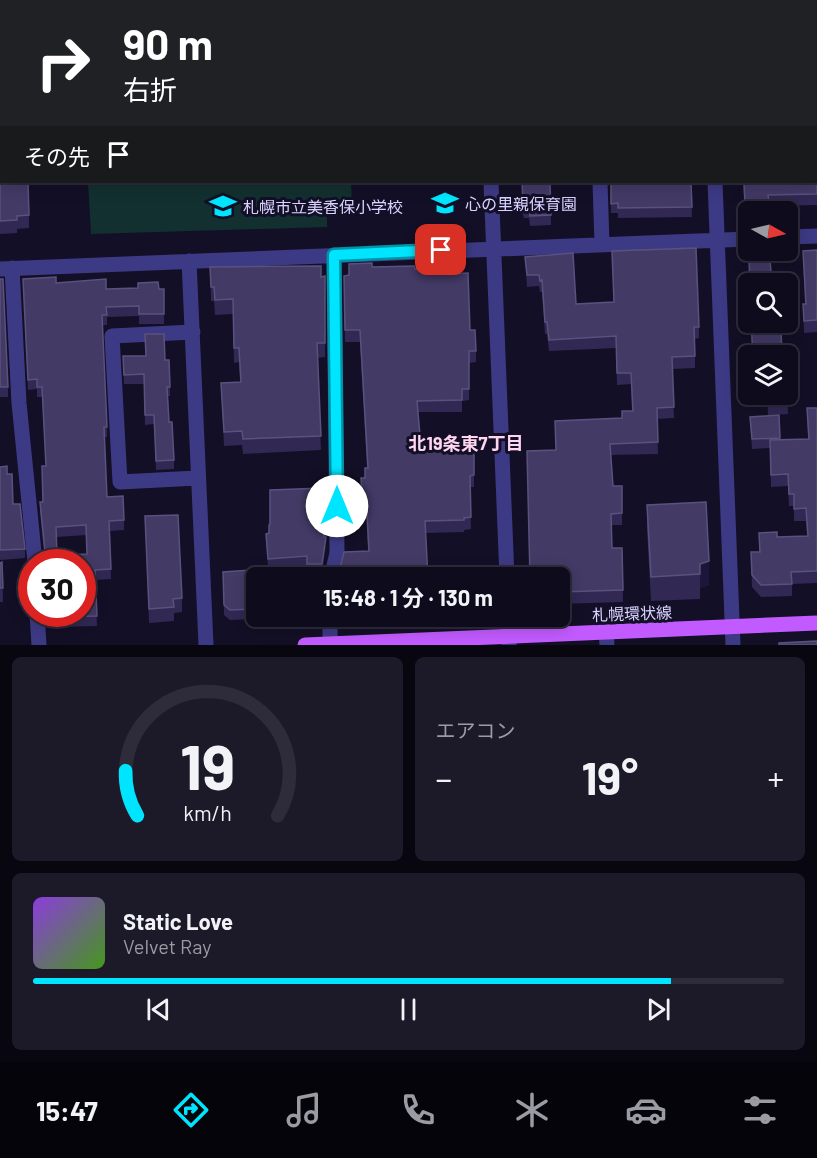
<!DOCTYPE html>
<html lang="ja">
<meta charset="utf-8">
<style>
:root{--surface:#0e0b1c;--page:#1c1929;--text:#f1f3f6;--muted:#9b9ba3;--line:#2e2b3b;--accent:#00e5ff}
body{margin:0;font-family:Barlow,"Noto Sans JP",sans-serif;background:var(--page);color:var(--text);height:100vh;display:flex;flex-direction:column;font-size:22px;white-space:nowrap}
*{box-sizing:border-box;margin:0}
p{font-size:20px;color:var(--muted)}
.icon{flex:none;width:33px;height:33px;fill:none;stroke:currentColor;stroke-width:2;stroke-linecap:round;stroke-linejoin:round}
.map{position:relative;height:645px;overflow:hidden}
.sheet{display:flex;flex-direction:column;gap:12px;padding:12px;background:#08060f;flex:1}
.sheet>*{flex:none}
.hud{position:absolute;left:0px;top:0px;width:818px;height:183px;box-shadow:0 3px 15px #0003,0 0 0 2px var(--line);background:#202124;color:#fff;overflow:hidden}
.needle{width:39px;rotate:98deg}
.tools{position:absolute;left:738px;top:201px;display:grid;gap:12px}
.tools a{display:grid;place-items:center;width:60px;height:60px;border-radius:9px;background:var(--surface);box-shadow:0 3px 15px #0003,0 0 0 2px var(--line);font-size:30px}
.speed{position:absolute;left:18px;top:549px;display:flex;gap:12px;font-size:30px;font-weight:700;text-align:center}
.speed>*{display:grid;place-content:center;width:78px;height:78px;border-radius:50%;background:var(--surface);box-shadow:0 3px 15px #0003,0 0 0 2px var(--line);line-height:1}
.speed .limit{border:9px solid #d22;background:#fff;color:#111}
.pin{position:absolute;display:grid;place-items:center;width:51px;height:51px;color:#fff;margin:-26px;border-radius:12px;box-shadow:0 3px 9px #0006}
.me{position:absolute;width:66px;margin:-33px;rotate:0deg;stroke-linejoin:round;filter:drop-shadow(0 0 4px #0008)}
.turn{display:flex;align-items:center;gap:21px;height:126px;padding:0 24px;font-size:27px}
.turn .icon{width:78px;height:78px;stroke-width:2.5}
.turn b{display:block;font-size:42px;line-height:51px}
.then{display:flex;align-items:center;height:57px;padding:0 24px;background:#0003;gap:12px;font-size:22px}
.big{font-size:45px;font-weight:700;line-height:1.1}
.sheet .card{flex:1;display:flex;flex-direction:column;justify-content:center;gap:9px;min-width:0;padding:0 21px;border-radius:9px;background:var(--page)}
.sheet .dial{align-items:center;gap:0}
.dial svg{height:156px;overflow:visible;fill:none;stroke:var(--line);stroke-width:7;stroke-linecap:round;text-anchor:middle}
.dial text{fill:var(--text);stroke:none}
.song{display:flex;align-items:center;gap:18px}
.cover{width:72px;height:72px;border-radius:9px;background:linear-gradient(135deg,hsl(270 70% 55%),hsl(100 70% 35%))}
.played{height:6px;border-radius:3px;background:linear-gradient(90deg,var(--accent) 85%,var(--line) 85%)}
.keys{display:flex;justify-content:space-around;direction:ltr}
.heat{display:flex;justify-content:space-between;align-items:center;font-size:33px;direction:ltr}
.sheet .tiles{flex:1;display:grid;gap:12px;grid-template-columns:1fr 1fr}
.card:last-child{grid-column:span 2}
.trip{position:absolute;left:246px;top:567px;width:324px;height:60px;border-radius:9px;background:var(--surface);box-shadow:0 3px 15px #0003,0 0 0 2px var(--line);font-weight:700;line-height:60px;text-align:center}
.dock{display:flex;height:96px;justify-content:space-around;align-items:center;background:#06040b;color:var(--muted)}
.dock .icon{width:42px;height:42px}
.dock .on{color:var(--accent)}
.dock b{font-size:27px;color:var(--text)}
.map>svg:first-child{display:block}
.green{fill:#12302f}
.lines{fill:none;stroke-linecap:round;stroke-linejoin:round}
.street{stroke:#3d3a85;stroke-width:15}
.primary{stroke:#c25bff;stroke-width:15}
.wall{fill:#312854;fill-rule:evenodd}
.shaded-wall{fill:#1d163a}
.building{fill:#433a66;stroke:#5a527e;stroke-width:1.5;fill-rule:evenodd}
.route-casing{stroke:#0095a6;stroke-width:15}
.route{stroke:#00e5ff;stroke-width:10}
.labels{text-anchor:middle;dominant-baseline:central;stroke-width:6;stroke-linejoin:round;paint-order:stroke}
.poi-label{font-size:16px;fill:#d9d4ff;stroke:#130f26;text-anchor:start}
.street-label{font-size:16px;fill:#d9d4ff;stroke:#130f26}
.neighbourhood-label{font-size:18px;font-weight:bold;fill:#ffd6f0;stroke:#130f26}
</style>
<div class="map">
<svg width="817" height="645" viewBox="0 0 817 645">
<rect width="100%" height="100%" fill="#130f26"/>
<path class="green" d="M88,182h263l1,22 -25,2v21l-236,7z"/>
<g class="lines">
<path class="street" d="M484,0v2
M593,0v2
M707,0v2
M491,182l16,396
M600,182l2,62
M715,182l18,463
M788,237l29,-1
M189,261l17,384
M12,268l7,135 16,159
M0,269l748,-30
M193,332l-81,4 8,146 77,-4
M331,578l6,-25 -3,-298
M37,614l2,31
M508,616l1,29
M606,632l1,13
M330,644v-28"/>
<path class="primary" d="M305,645l512,-22"/>
</g>
<path class="wall" d="M42,0h326v2h-326z
M0,24l29,191v13l-12,1v4l-17,1z
M817,107v98l-48,1v6h-21v3h-3l-2,-33h73z
M522,182h28l1,43 -21,1 -1,-8h-5l-1,-4z
M610,182l55,2 26,-1 1,34 -74,1v-5h-7z
M817,250v82l-13,1 -1,-29h2l-2,-53z
M525,257l51,47 123,23v11l-4,1v29l-23,1 2,49 -17,1 1,35 -48,1 3,31h9v39h-10v23h10l1,54 -63,2 -4,-154 66,-32 10,-7 -1,-27 -14,1 -1,-37 -67,3 -2,-17h-2l-3,-42h-2l-1,-6 -12,1z
M210,267l115,76v14l-8,1 4,92 -78,4 -1,-9 -18,1 -3,-63 19,-1 -1,-20 -5,1 -1,-49 -18,1 -1,-14h-3z
M372,267l43,2 31,5 24,56 6,21v11l-7,1v37l-7,1v11h-44l3,35 38,6 15,-1v35h-4l1,42 -7,1v2l-38,1 -58,18 -2,-43h-4l-1,-18v-12h4v-10h2l-7,-126h-15l-1,-66z
M0,279l8,108v10h-8z
M23,279l83,10h58v35h-25v-8l-32,1v8h-5l5,102v10h-3l3,60 17,23v10l-14,1 1,48 -16,1 2,46 -42,1 -1,-8h-7v-5h35l-38,-61 -4,-41v-10h3l-1,-36h4l-4,-69h-5v-8l-9,1zM86,535v19l-29,1v-18z
M123,356l42,4 5,27v9h-2l1,26 5,38v9l-18,1 -2,-46 -9,1 -1,-41h-20z
M767,394h20l1,20 -20,1z
M807,408h10v175l-25,1v12l-31,1 -9,-10 -1,-35h8v-19l18,4 30,-1 -1,-15h-12v-15h-5l-1,-20 -17,1 -1,-39 -18,1 -2,-32 29,-2 1,25 28,-1z
M0,467l7,7 6,30 12,45v9l-25,2z
M647,505l62,80 -9,3v11l-49,2 -4,-72z
M145,516l37,82v14l-8,1v8l-25,2z
M269,525l55,12 2,9 -4,27h-15v-7l-39,3 -2,-35 3,-1z
M2,562l1,40h-3v-39z
M251,570l2,49 -23,1 -6,-5 -1,-43z"/>
<path class="shaded-wall" d="M326,537v9l-4,27v-9z
M709,561v24l-9,3v-24z"/>
<path class="building" d="M42,0h45v2h-45z
M406,0h48l1,2h-49z
M505,0h84l3,2h-87z
M598,0h89v2h-94z
M751,0h66v2h-66z
M0,24h2v158h26l1,33 -12,1v4l-17,1z
M816,49h1v30h-1z
M816,107h1v87l-49,1 1,8 -24,1 -1,-22h72z
M522,182h28l1,33 -21,1 -1,-8h-5l-1,-4z
M611,182h54v2l26,-1 1,24 -74,1v-5l-7,1z
M696,248l3,79h-5l1,29 -23,1 2,50 -17,1 1,34 -48,2 3,42h9v27l-11,1 1,34h10l1,42 -63,2v-14h-30l-3,-127 29,-1 -1,-29 67,-3v-7h11l-2,-38h-14l-1,-37 -67,4 -2,-18h-2l-3,-42 -2,1 -1,-6h-12l-2,-18 48,-4 3,51 38,-2 -2,-51z
M817,250v70l-13,1 -1,-17h3l-3,-53z
M770,260l2,24h-22l-1,-23z
M372,263v4l42,-1 1,3 31,-1v6l22,-1 2,57h5l1,21h-7v38h-7v11l-45,1 4,46 37,-1 1,7 15,-1v23l-4,1 1,41 -7,1v2l-39,1 3,57h-89v-6l5,-20 25,-1 -3,-55h-4l-1,-18h4v-10h3l-8,-138h-15l-1,-54 5,-1v-11z
M321,266v11l4,-1v67h-8l4,93 -78,3 -1,-8 -18,1 -3,-49 20,-1 -2,-34h-5l-1,-49 -18,1 -1,-13h-3l-1,-20z
M56,277v6l50,-4v10l32,-1v-5l20,-1 1,7h5v25h-25v-8l-33,1 1,8h-5l5,112h-3l3,70 16,-1 1,24 -15,1 2,48 -16,1 2,46 -42,1 -1,-3h28v-52h-40v-4l3,-7 -5,-49h3l-1,-36h4l-4,-79h-5v-8l-9,1 -5,-101zM86,525l1,29 -30,1 -1,-28z
M0,279h3l5,108h-8z
M751,322h23l1,7h6l1,27h-29z
M145,334h19l1,26h4l1,27h-3l2,35h3l2,38 -18,1 -2,-46h-9l-1,-41 -20,1 -1,-19h23z
M767,394h20l1,10 -20,1z
M807,408h10v163l-26,1 1,12 -31,1 -9,-10 -1,-23h9l-1,-19 18,-1v5l31,-1 -2,-28 -12,1v-15h-5l-1,-20 -17,1 -1,-35 39,-1z
M779,415l1,23 -28,1 -2,-22z
M7,466v8h5l1,30h7l5,45 -25,1v-83z
M323,488l1,49h2l-4,27h-15v-8l-39,3 -2,-25 3,-1v-8l1,-1v-34z
M706,502l3,59 -9,3v10l-49,3 -4,-72z
M178,515l4,83 -9,1 1,8 -25,2 -4,-93z
M2,562l1,26h-3v-25z
M251,570l2,39 -23,1 -6,-5 -1,-33z
M817,641v4h-38v-2z"/>
<g class="lines">
<defs>
<path id="route" d="M337,506l-3,-251 107,-5"/>
</defs>
<use href="#route" class="route-casing"/>
<use href="#route" class="route"/>
</g>
<defs>
<symbol id="school-bare" viewBox="-9 -9 18 18"><path d="M0-5L7-2L0 1L-7-2ZM-4 1L0 2.5L4 1V4Q0 6-4 4Z" fill="#00e5ff" stroke="#130f26" stroke-width="2.5" paint-order="stroke"/></symbol>
</defs>
<g fill-rule="evenodd">
<use href="#school-bare" x="426" y="184" width="38" height="38"/>
<use href="#school-bare" x="204" y="187" width="38" height="38"/>
</g>
<g class="labels">
<g class="poi-label">
<text x="465" y="203">心の里親保育園</text>
<text x="243" y="206">札幌市立美香保小学校</text>
</g>
<g class="street-label">
<text transform="translate(632 613) rotate(-2)">札幌環状線</text>
</g>
<g class="neighbourhood-label">
<text x="466" y="443">北19条東7丁目</text>
</g>
</g>
</svg>
<div class="tools">
<a><svg class="needle" viewBox="-14 -14 28 28"><path d="M0-13l5 13h-10z" fill="#e53935"/><path d="M0 13l5-13h-10z" fill="#9b9ba3"/></svg></a>
<a><svg class="icon" aria-label="search" viewBox="0 0 24 24"><circle cx="10" cy="10" r="6"/><path d="M15 15l6 6"/></svg></a>
<a><svg class="icon" aria-label="layers" viewBox="0 0 24 24"><path d="M12 4l9 5-9 5-9-5zM3 14l9 5 9-5"/></svg></a>
</div>
<div class="speed"><div class="limit">30</div></div>
<div class="pin" style="left:441px;top:250px;background:#d93025"><svg class="icon" aria-label="arrive" viewBox="0 0 24 24"><path d="M6 21V4h12l-3 4 3 4H6"/></svg></div>
<svg class="me" style="left:337px;top:506px" viewBox="-20 -20 40 40"><circle r="19" fill="#fff"/><path d="M0-13L10 11 0 6-10 11z" fill="#00e5ff"/></svg>
<div class="trip">15:48 · 1 分 · 130 m</div>
<div class="hud">
<div class="turn"><svg class="icon" aria-label="right" viewBox="0 0 24 24"><path d="M7 20v-9h11M14 6l5 5-5 5"/></svg><div><b>90 m</b>右折</div></div>
<div class="then">その先<svg class="icon" aria-label="arrive" viewBox="0 0 24 24"><path d="M6 21V4h12l-3 4 3 4H6"/></svg></div>
</div>
</div>
<section class="sheet">
<div class="tiles">
<div class="card dial"><svg viewBox="0 0 100 80">
<path d="M14 69A42 42 0 1 1 86 69"/>
<path d="M14 69A42 42 0 0 1 8 46" stroke="#00e5ff"/>
<text x="50" y="56" font-size="32" font-weight="700">19</text>
<text x="50" y="72" font-size="11">km/h</text>
</svg></div>
<div class="card"><p>エアコン</p>
<div class="heat"><a>−</a><b class="big">19°</b><a>+</a></div>
</div>
<div class="card">
<div class="song"><i class="cover"></i><div><b>Static Love</b><p>Velvet Ray</p></div></div>
<div class="played"></div>
<div class="keys"><svg class="icon" aria-label="previous" viewBox="0 0 24 24"><path d="M18 5L8 12l10 7zM5 5v14"/></svg><svg class="icon" aria-label="pause" viewBox="0 0 24 24"><path d="M8 5v14M16 5v14"/></svg><svg class="icon" aria-label="next" viewBox="0 0 24 24"><path d="M6 5l10 7-10 7zM19 5v14"/></svg></div>
</div>
</div>
</section>
<nav class="dock">
<b>15:47</b>
<svg class="icon on" aria-label="directions" viewBox="0 0 24 24"><path d="M12 3l9 9-9 9-9-9zM9 14v-3h6M13 9l2 2-2 2"/></svg>
<svg class="icon" aria-label="music" viewBox="0 0 24 24"><path d="M9 18V5l10-2v13"/><circle cx="6" cy="18" r="3"/><circle cx="16" cy="16" r="3"/></svg>
<svg class="icon" aria-label="phone" viewBox="0 0 24 24"><path d="M5 4h4l2 5-3 2q2 4 5 5l2-3 5 2v4C11 20 4 13 5 4z"/></svg>
<svg class="icon" aria-label="climate" viewBox="0 0 24 24"><path d="M12 3v18M4 7l16 10M4 17L20 7"/></svg>
<svg class="icon" aria-label="car" viewBox="0 0 24 24"><path d="M5 17H2v-5l4-1 3-4h7l3 4 3 1v5h-3M9 17h6M6 11h13"/><circle cx="7" cy="17" r="2"/><circle cx="17" cy="17" r="2"/></svg>
<svg class="icon" aria-label="filters" viewBox="0 0 24 24"><path d="M4 7h16M4 17h16"/><circle cx="9" cy="7" r="2"/><circle cx="15" cy="17" r="2"/></svg>
</nav>
